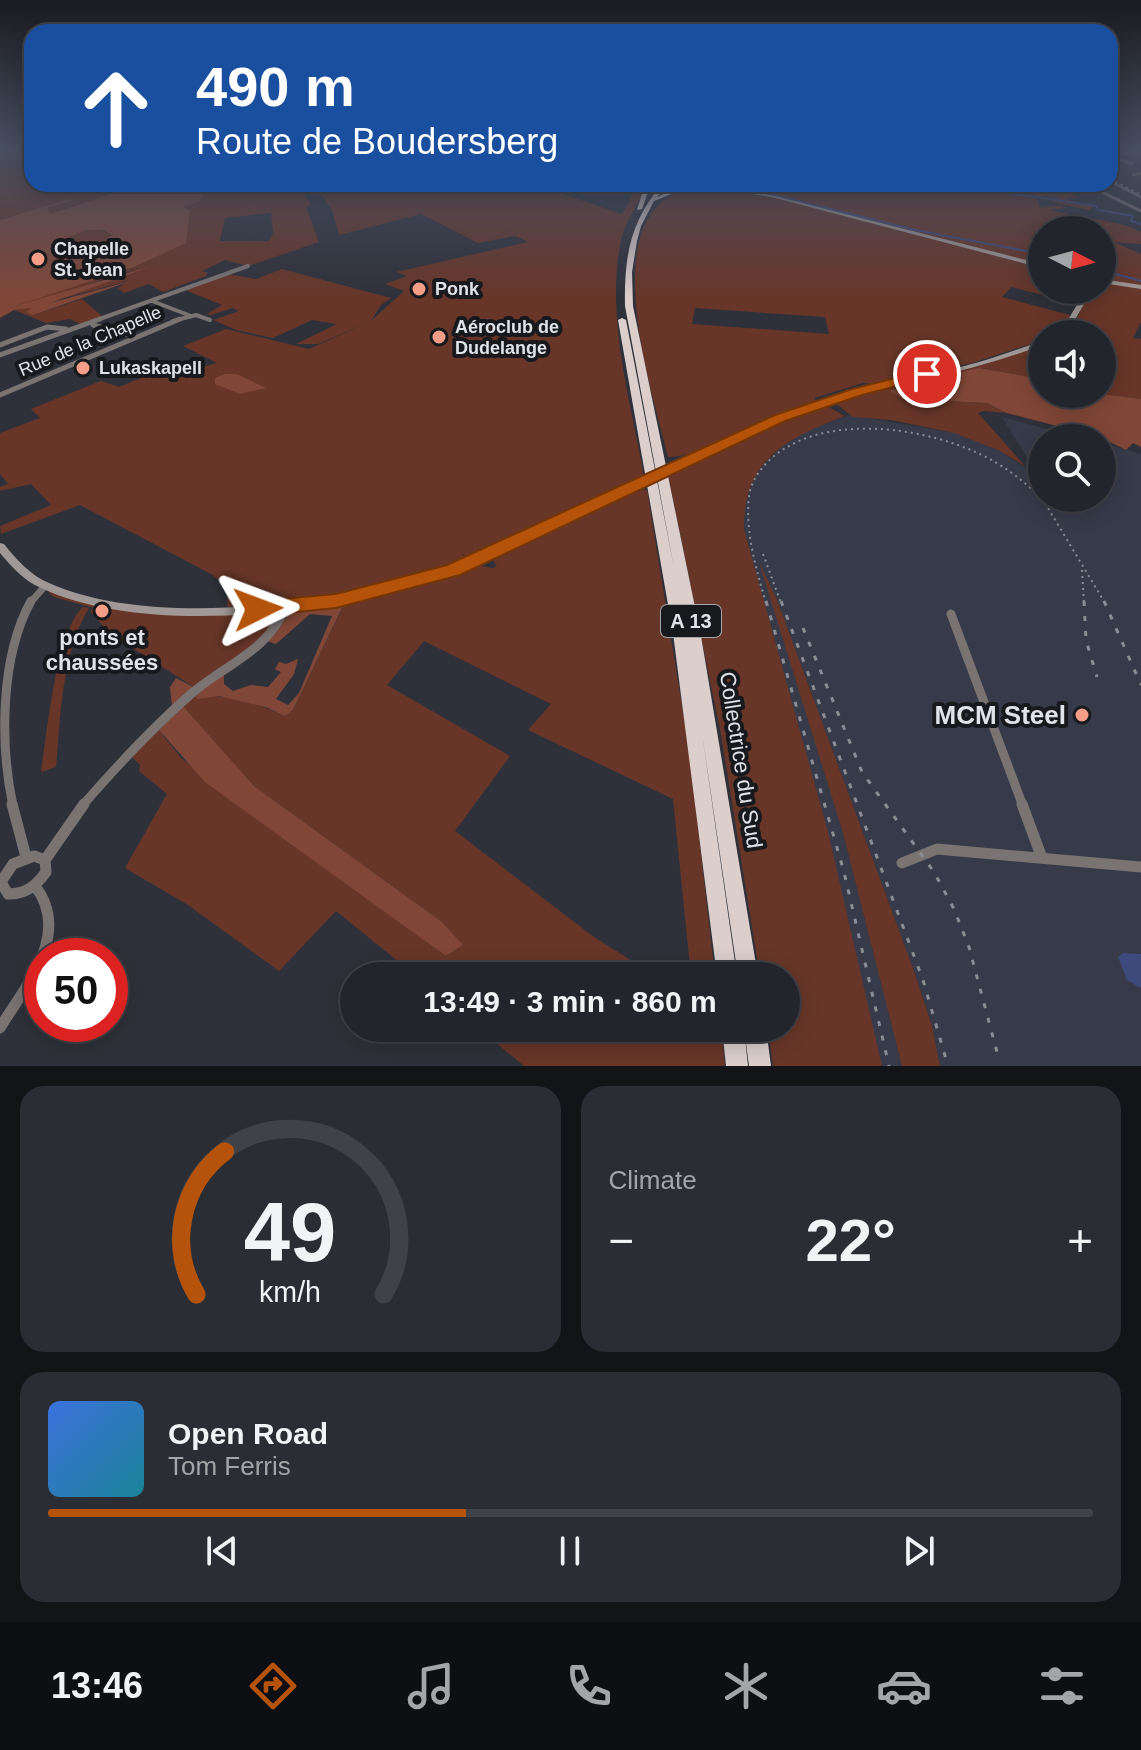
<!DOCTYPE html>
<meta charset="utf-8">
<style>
:root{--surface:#23252c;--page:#2b2d34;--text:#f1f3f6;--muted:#a3a5a9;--line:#404248;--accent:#b45309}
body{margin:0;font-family:Arial,sans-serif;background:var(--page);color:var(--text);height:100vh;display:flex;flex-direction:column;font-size:30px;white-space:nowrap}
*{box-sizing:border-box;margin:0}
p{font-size:26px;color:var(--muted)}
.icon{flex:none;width:44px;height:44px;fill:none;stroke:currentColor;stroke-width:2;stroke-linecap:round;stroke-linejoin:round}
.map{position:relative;height:1066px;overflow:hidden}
.details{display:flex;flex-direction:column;gap:20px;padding:20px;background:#131418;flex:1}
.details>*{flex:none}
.hud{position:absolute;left:24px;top:24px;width:1094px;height:168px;border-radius:24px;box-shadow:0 4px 20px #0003,0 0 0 2px var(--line);background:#1a4fa0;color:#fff;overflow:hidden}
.needle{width:52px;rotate:96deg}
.fabs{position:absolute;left:1028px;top:216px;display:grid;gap:16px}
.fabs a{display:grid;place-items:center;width:88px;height:88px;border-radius:50%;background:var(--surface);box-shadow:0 4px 20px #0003,0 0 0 2px var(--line);font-size:40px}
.speed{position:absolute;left:24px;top:938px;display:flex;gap:16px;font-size:40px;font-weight:700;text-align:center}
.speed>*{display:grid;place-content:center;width:104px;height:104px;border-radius:50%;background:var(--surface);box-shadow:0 4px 20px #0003,0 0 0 2px var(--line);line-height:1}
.speed .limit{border:12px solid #d22;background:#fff;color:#111}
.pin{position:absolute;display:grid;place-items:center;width:68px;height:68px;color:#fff;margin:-34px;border:4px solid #fff;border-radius:50%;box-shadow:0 2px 8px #0007}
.me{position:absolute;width:88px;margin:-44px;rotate:87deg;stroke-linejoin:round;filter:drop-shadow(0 0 6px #0008)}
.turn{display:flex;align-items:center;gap:28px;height:168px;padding:0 40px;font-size:36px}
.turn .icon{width:104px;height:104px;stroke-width:2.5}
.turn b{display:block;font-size:56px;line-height:68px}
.big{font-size:60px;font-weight:800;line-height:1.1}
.details .card{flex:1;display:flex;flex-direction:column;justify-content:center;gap:12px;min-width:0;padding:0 28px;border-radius:24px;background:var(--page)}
.details .dial{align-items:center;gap:0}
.dial svg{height:208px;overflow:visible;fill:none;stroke:var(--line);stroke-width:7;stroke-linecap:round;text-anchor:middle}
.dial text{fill:var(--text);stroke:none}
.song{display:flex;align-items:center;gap:24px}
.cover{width:96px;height:96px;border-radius:12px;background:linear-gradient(135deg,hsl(220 70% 55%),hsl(190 70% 35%))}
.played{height:8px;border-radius:4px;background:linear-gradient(90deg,var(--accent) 40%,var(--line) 40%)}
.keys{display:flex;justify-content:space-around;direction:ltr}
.heat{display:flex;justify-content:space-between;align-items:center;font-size:44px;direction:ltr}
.details .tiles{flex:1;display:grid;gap:20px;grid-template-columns:1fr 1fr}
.card:last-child{grid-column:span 2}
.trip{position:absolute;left:340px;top:962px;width:460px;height:80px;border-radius:40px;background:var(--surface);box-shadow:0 4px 20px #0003,0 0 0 2px var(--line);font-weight:800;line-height:80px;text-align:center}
.menu{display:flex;height:128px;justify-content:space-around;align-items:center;background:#0e0f12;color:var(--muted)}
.menu .icon{width:56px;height:56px}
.menu .on{color:var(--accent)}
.menu b{font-size:36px;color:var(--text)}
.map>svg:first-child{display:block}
.built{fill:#373b49}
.green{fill:#683629;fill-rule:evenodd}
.forest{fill:#804738;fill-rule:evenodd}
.water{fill:#3e4a7b}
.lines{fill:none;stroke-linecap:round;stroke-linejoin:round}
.stream{stroke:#3e4a7b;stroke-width:2}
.minor-far5{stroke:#797372;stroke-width:3}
.minor-far4{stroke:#797372;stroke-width:4}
.minor-far3{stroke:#797372;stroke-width:5}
.minor-far2{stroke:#797372;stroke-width:7}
.minor-far1{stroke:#797372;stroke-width:9}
.minor{stroke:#797372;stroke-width:11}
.secondary{fill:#a09896;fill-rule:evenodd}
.motorway{fill:#dbcecb;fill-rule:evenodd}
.rail-far1{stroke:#8b8d94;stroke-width:2;stroke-dasharray:2 4;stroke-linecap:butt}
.rail{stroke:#8b8d94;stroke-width:3;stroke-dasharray:5 10;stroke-linecap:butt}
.route{fill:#b45309;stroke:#753606;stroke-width:2}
.poi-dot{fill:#f49e87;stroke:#18191d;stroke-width:3}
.labels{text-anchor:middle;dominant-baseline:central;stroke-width:8;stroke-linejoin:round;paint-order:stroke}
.far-poi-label{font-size:18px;font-weight:bold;fill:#e0e2e7;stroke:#18191d;text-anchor:start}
.far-street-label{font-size:18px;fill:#e0e2e7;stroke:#18191d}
.shield{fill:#18191d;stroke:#a4a6aa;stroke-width:2}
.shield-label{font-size:20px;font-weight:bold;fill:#e0e2e7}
.poi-label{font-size:22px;font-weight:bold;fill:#e0e2e7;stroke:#18191d}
.street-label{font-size:22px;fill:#e0e2e7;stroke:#18191d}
.near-poi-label{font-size:26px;font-weight:bold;fill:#e0e2e7;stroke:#18191d;text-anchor:end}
</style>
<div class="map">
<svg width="1141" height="1066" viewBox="0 0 1141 1066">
<rect width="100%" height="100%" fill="#2f313a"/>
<path class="built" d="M849,415l105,18 45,17 41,28 -38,-61 79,21h-39v60h60v-55l39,11v612h-201l-8,-41 -18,-54 -137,-371 -15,-31 81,264 59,233h-20l-138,-537v-19l12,-39 25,-24 25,-16z"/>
<path class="green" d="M19,149h13v35h109l-92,30 -3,-5 5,-4 -51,15v-67z
M211,184h322l89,30 17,-30h7c-6,20 -21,36 -25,56 -16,78 10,161 23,237l-41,16 1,4 -124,60 -9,1 -9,-4 5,8c-17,7 -74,18 -79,24l-98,18 -63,3 1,-21 -17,-12 -131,-69 -79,29 -1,-8 51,-21 -20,-21 -31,7v-4l8,-3 -8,-10v-41l40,-15 -9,-9 70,-28 18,6 27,-11 7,2 29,-15 13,6 22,-6 -34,-17 43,-17 83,20 60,-27 -51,22h-22l41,-20 -25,-4 -39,18 -37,-8 -23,-10 26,-9 -6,-3 -22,7 -4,-1 15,-9 -39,-16 44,-15 29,5 26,-10 109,29 -10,7 -10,16 33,-30 -19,-7 22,-8 -11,-4 132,-30 -13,-6 -37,7 -57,-29 -82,21 -7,-25 -13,-19 -15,3 7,11 -5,2 13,35 -71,24 -23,-6 -23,11 6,2 -2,3 -43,16 -14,-8 -25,9 -6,-5 10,-7 -79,21 95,-36 -111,37 -22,3 123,-39 49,-59 16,-6zM271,213l2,20 -4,8h-49l5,-23z
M711,184h311l11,13 -4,1 8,1 3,9 20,-3 6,3 -17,2 76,15 16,7v12l-27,-2 27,12v32l-39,-5v-51h-60v35l-289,-75z
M1025,184h37l7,6h-6l2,3 15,4 -16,2 29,7 -4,4 -41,-9 12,-4 -25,-1z
M700,186l75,12 267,69v23h45l-12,13 -64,-16 -9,10 68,18c0,14 -15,19 -28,19l-2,7 -68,22 -97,21 -12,-1 -49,15 3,3c-34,12 -121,58 -149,56 -16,-69 -81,-257 32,-271zM695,308l130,9 4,17 -137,-10z
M99,229l13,6 -19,12 -45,-1 27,-14z
M1102,283l39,5v34l-8,16 8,1v60l-39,-5v-60h-39c17,-11 16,-29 30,-44h9z
M82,299l20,17 -22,8 -10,-5 -24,4 -32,-13 22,-3 -3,8z
M1042,345v34l-63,-11 -86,20 10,11 84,4 20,10 -23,-2 -6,2 47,53 -27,-16 -44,-17 -63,-13 -38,-3 -18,-14 131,-35 9,-1z
M823,404l22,12c-58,22 -102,44 -101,113l84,303 54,234h-109l-5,-38h18v-52h-26l-39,-241 -53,-261 92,-45z
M632,490h15l42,259 26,227h-24l-18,-177 -145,-69 23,-26 -127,-63 -37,44 123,71 -55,75 139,106 62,39h-240l-80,-65 -57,60 -91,-66 -63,-37 42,-74 -28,-23 1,-6 -9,-9 28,-26 22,28 265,198 17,-11 -21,-23 -188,-136 -74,-82 12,-11c13,5 19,2 31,4 22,3 42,9 62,19l8,-6 50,-103 -52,5 3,-2 48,-7 1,3 133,-41 17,3 4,-2 -6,-8z
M759,562l18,38 137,371 18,55 8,40h-38l-59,-233z
M47,591l50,15 -2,3 13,4 5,-5 128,4 -1,17h12l5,-13h-9v-4l28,-1 5,4 -6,12 -78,62 -88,-56 -19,-22 4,-3 -40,-11z
M83,607l6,1c-28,47 -28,106 -33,159l-15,5c6,-37 15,-141 42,-165z
M478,1028h243l4,38h-201z"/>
<path class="forest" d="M141,184h70l-12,18 -15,5 6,4 -4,32 -52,24 -122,40 140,-41 -102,37 84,-23 -101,35 -7,-3 6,-4 -18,2 -14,8v-98l69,-21 6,1 -28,8 3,6zM86,230h17l9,5 -19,12 -44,-2z
M979,368l63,11v15h60l39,5v48l-8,-4 -7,7 -24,-12 -95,-25 -20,-10 -84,-4 -13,-8 23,-9z
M225,374h12l29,14 -26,6 -25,-10v-6z
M343,606l-50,104 -8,6 -19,-9 -47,-11 -21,3 -6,-5 -11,10 73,82 188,136 21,23 -17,11 -241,-174 -46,-52 14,-15 -3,-28 6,-9 21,11 27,-14v9l9,7 18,-6 17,2 13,-15 -6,-3 4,-7 7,2 12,-5 -4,15 -18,25 12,6 11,-12 33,-77 -22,-2 -34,30 -9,-3 24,-29z"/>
<path class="water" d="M1123,953l18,1v34l-14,-8 -9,-23z"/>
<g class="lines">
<path class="stream" d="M730,184l185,46 127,24
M945,184l89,13
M1036,197l60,9 2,4 35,6 -2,5 10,3
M1102,270l39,11"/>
<path class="minor-far5" d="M1110,154l31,-1
M1110,156l22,8
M1133,175l8,-2
M1110,181l31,16
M1085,184l56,27"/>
<path class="minor-far4" d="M152,301l39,15
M94,321l154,-55
M173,321l23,-6 14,5"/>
<path class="minor-far3" d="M93,325l40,11
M0,345l47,-18 19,2
M0,355l100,-36
M0,395l180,-76"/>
<path class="minor-far2" d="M30,603l15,-17"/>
<path class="minor-far1" d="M951,614l72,192
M13,806c-13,-61 -13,-149 18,-205
M82,806c34,-39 70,-78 109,-112 32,-28 79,-44 94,-87"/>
<path class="minor" d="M12,804l14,53
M1022,804l20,54
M45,860l39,-56
M902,863l35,-14 204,18
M8,894l-7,-12 12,-18 21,-8 11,4
M8,894c18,0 28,-8 38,-22l-1,-12
M0,1028c26,-43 72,-94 35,-142"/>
<path class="secondary" d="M700,184h10l65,12 267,68v4l-267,-70z
M1102,279l39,6v4l-39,-6z
M1086,290h6l-20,35 -9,9h-7l10,-11z
M1042,341v4c-66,26 -136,37 -204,56 -26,7 -50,17 -75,26 -97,40 -187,96 -284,137 -113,47 -325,77 -438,24 -17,-7 -30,-22 -41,-35v-10l4,1c12,15 26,31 45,39 109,49 310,19 420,-23 24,-9 48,-21 71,-33 73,-35 143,-74 218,-103 34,-14 68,-25 104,-34 39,-10 78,-17 117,-28 22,-6 42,-14 63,-21z"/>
<path class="motorway" d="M645,184h6l-9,25 -5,1z
M662,184h6l-11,13 29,-13h28l3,2 -3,2h-27l-33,13 -13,25 -4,15 -5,31 1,34 68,330 57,340h-20l-36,-243 35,243h-20l-44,-343 -55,-313 4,-2 4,2 48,248 -49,-262c-1,-49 5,-84 37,-122z
M722,1028h22l4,38h-22z
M744,1028h22l5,38h-22z"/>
<path class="rail-far1" d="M1110,179l31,16
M1042,498l63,105
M763,554l18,49
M1082,570l2,33
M766,603c-10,-35 -21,-70 -17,-107 3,-22 23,-41 40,-50 60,-34 166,-14 220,25 12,8 22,18 33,27"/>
<path class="rail" d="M766,601l78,271 45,194
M781,601l142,379 25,86
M1084,601l2,39 11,37
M1104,601l37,84
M803,628l59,144 72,100 20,37 15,38 28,105"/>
</g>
<linearGradient id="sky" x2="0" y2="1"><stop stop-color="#1a1b20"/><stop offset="0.5" stop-color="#474e60"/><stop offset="1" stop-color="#474e60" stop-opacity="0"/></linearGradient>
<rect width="1141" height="298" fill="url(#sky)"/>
<path class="route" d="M927,370l5,1v6l-70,18 -77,26 -325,154 -124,33 -78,8 -11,-7 11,-8 78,-7 111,-29 328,-150 77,-26z"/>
<g class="poi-dot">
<circle cx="38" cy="259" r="8"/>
<circle cx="419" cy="289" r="8"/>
<circle cx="439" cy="337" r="8"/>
<circle cx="83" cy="368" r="8"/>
<circle cx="102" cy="611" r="8"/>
<circle cx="1082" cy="715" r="8"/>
</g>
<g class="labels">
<g class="far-poi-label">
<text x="54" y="249">Chapelle<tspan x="54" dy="21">St. Jean</tspan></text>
<text x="435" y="289">Ponk</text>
<text x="455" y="327">Aéroclub de<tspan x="455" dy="21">Dudelange</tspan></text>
<text x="99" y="368">Lukaskapell</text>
</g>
<g class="far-street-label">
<text transform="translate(90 341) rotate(-23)">Rue de la Chapelle</text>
</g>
<rect class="shield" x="661" y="605" width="60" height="32" rx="6"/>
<g class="shield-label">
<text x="691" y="621">A 13</text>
</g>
<g class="poi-label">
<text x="102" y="637">ponts et<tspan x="102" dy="25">chaussées</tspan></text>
</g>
<g class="street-label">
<text transform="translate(741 760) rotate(81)">Collectrice du Sud</text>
</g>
<g class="near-poi-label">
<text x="1066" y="715">MCM Steel</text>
</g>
</g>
</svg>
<div class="fabs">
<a><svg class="needle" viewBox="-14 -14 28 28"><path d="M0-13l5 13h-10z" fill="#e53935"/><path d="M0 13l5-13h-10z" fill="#a3a5a9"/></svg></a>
<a><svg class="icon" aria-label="sound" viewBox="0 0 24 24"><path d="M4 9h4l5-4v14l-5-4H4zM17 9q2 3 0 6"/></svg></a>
<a><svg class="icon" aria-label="search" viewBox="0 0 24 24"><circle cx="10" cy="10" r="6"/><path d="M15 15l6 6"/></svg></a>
</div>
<div class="speed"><div class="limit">50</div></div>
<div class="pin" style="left:927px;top:374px;background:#d93025"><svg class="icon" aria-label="arrive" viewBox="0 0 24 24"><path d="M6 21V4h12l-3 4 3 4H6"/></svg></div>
<svg class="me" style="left:258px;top:609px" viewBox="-20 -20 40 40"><path d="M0-17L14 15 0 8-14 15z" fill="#b45309" stroke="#fff" stroke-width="4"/></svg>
<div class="trip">13:49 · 3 min · 860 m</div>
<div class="hud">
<div class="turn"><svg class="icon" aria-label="ahead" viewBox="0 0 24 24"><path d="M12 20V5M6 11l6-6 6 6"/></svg><div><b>490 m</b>Route de Boudersberg</div></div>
</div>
</div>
<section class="details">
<div class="tiles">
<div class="card dial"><svg viewBox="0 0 100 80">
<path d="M14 69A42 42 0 1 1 86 69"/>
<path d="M14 69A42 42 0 0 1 25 14" stroke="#b45309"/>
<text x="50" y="56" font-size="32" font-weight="700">49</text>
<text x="50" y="72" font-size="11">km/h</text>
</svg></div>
<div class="card"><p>Climate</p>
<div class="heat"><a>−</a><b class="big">22°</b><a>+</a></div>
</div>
<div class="card">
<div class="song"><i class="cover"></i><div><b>Open Road</b><p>Tom Ferris</p></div></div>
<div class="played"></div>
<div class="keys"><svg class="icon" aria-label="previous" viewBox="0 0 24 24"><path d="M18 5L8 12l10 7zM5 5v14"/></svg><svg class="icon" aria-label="pause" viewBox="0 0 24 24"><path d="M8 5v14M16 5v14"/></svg><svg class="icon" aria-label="next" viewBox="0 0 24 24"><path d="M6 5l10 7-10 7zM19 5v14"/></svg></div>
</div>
</div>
</section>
<nav class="menu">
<b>13:46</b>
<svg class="icon on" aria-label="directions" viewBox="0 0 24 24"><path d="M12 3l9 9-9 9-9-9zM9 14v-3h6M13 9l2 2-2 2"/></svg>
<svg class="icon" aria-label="music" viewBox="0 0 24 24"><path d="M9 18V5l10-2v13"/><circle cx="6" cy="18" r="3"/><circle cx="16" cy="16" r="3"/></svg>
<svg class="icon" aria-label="phone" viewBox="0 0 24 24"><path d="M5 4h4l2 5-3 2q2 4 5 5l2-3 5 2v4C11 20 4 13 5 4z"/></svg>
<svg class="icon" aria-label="climate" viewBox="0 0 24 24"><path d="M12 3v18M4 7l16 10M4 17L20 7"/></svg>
<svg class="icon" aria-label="car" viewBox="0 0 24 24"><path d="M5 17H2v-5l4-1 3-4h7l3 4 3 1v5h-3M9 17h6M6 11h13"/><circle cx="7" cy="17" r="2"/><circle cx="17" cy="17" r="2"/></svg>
<svg class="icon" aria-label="filters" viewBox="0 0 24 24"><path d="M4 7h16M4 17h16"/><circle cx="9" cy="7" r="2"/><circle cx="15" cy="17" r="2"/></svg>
</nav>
